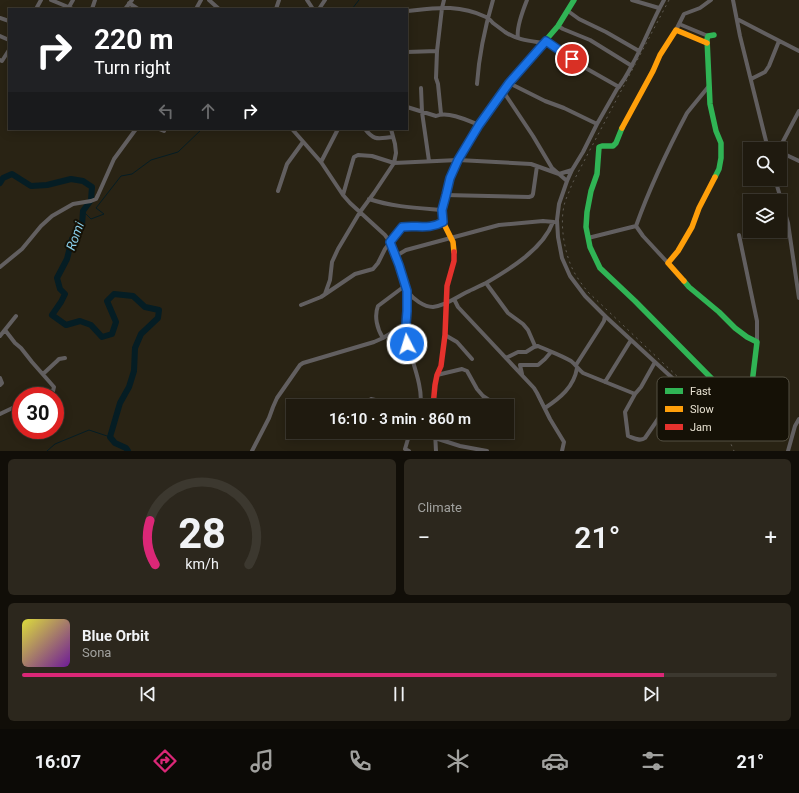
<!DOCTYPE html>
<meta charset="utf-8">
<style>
:root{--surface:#1f1a0f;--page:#2c271d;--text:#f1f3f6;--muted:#a1a19e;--line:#3c382f;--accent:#db2777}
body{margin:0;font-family:Roboto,sans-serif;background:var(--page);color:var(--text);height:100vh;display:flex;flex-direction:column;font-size:15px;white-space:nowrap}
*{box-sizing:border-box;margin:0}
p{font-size:13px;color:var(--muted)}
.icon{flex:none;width:22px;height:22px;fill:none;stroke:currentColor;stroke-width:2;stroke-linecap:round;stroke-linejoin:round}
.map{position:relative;height:451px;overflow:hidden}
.sheet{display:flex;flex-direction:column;gap:8px;padding:8px;background:#110e08;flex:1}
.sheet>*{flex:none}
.top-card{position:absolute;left:8px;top:8px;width:400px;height:122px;border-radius:0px;box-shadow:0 2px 10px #0003,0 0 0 1px var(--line);background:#202124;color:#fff;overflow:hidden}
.controls{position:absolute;left:743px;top:142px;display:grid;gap:8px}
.controls a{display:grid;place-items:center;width:44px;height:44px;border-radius:0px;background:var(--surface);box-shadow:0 2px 10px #0003,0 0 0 1px var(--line);font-size:20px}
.speed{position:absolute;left:12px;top:387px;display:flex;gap:8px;font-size:20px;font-weight:700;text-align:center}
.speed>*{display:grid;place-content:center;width:52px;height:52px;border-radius:50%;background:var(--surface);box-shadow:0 2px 10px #0003,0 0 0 1px var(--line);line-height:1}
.speed .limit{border:6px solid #d22;background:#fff;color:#111}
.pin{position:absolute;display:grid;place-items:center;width:34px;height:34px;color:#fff;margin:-17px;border:2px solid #fff;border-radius:50%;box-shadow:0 1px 4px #0007}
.me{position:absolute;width:44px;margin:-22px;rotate:355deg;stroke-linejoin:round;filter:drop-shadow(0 0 3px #0008)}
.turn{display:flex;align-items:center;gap:14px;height:84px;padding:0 20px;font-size:18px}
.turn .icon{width:52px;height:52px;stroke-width:2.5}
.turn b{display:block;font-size:28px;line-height:34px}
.lanes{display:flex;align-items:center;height:38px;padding:0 20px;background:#0003;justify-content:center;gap:20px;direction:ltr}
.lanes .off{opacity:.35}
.big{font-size:30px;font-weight:600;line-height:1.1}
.sheet .tile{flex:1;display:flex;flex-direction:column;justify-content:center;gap:6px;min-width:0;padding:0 14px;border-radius:6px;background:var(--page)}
.sheet .dial{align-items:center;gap:0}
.dial svg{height:104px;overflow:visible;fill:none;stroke:var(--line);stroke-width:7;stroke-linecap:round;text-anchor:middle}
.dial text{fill:var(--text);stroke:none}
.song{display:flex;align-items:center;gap:12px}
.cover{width:48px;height:48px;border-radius:6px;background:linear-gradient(135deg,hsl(60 70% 55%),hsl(280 70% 35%))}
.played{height:4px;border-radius:2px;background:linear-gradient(90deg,var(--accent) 85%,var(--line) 85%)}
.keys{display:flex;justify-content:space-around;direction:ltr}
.heat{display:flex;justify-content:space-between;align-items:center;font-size:22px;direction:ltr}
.sheet .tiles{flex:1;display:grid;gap:8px;grid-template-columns:1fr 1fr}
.tile:last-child{grid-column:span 2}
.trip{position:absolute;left:286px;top:399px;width:228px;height:40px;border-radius:0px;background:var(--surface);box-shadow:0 2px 10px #0003,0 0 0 1px var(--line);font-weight:600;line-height:40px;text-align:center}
.tab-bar{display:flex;height:64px;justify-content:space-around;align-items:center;background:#0c0a06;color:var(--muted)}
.tab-bar .icon{width:28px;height:28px}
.tab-bar .current{color:var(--accent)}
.tab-bar b{font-size:18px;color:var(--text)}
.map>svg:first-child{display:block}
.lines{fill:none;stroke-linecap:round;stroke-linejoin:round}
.stream{stroke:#051d24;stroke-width:1}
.river{stroke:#051d24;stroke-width:6}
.street{stroke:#625f60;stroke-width:4}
.fast{stroke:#30b455;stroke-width:5.5}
.slow{stroke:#ff9f0a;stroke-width:5.5}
.jam{stroke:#e5322d;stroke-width:5.5}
.rail{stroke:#605c55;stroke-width:1;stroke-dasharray:2 4;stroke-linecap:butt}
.route-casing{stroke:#114b97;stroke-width:10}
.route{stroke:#1a73e8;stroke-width:7}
.labels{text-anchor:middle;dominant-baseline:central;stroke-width:4;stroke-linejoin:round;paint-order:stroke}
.water-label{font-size:13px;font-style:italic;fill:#88cce7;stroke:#151106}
.key{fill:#151106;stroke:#545043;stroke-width:1}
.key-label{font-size:11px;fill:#e8e2d2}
</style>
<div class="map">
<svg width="799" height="451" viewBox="0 0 799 451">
<rect width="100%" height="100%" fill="#292314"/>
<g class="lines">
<path class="stream" d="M352,9l7,-9
M83,211l8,8 13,-5 -8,-6 25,-32 11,-2 19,-14 27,-8 24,-23
M47,451l8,-7 34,-14 21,7"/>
<path class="river" d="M0,183l3,-5 9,-4 19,12 16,-1 24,-6 12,2 9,6 -1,13 -8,11 -1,14 -10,14 -5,20 -10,19 3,11 5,5 -4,8 -9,13 14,10 14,-4 11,4 11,12 10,-3 4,-12 -9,-21 7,-7 19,2 12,11 14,3 -1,8 -17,16 -6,14 -1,23 -5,16 -9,16 -10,34 5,6 11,5 2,3"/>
<path class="street" d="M51,0l22,9
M209,0l10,9
M307,0l6,9
M632,0l27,8
M664,0c-12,21 -20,44 -32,65 -4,8 -9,17 -15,24l-20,35 -14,28 -11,18 -5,11 -8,23 -2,16 1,17 4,21 8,18 15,20 20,20 76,70 14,16 18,26 1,3 -13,7 -22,-29 -8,-9
M733,0l7,36 28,113
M129,3l9,6
M69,7l4,-7
M36,9l5,-9
M92,9l3,-9
M125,9l7,-9
M196,9l5,-9
M276,9l3,-9
M319,9l6,-9
M407,11c29,-3 51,-7 79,6 3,1 4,3 7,6 4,3 8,6 12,9 12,8 25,9 38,11
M568,11l11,8 27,13 33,19
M0,18l9,3
M737,19l62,32
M679,24l29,12
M558,26l5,3 27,11 42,26
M676,30l8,-16 16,-6 11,-8
M0,36l9,4
M518,38c-2,-10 5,-28 9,-38
M546,41l17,11 19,14 37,21
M407,52l30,-1
M0,60l2,1 7,-11
M751,79l14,-7 4,-6 10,-25
M509,83l36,18 19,7 33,16
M477,84c2,-29 8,-57 16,-84
M421,88l1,24 7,49
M503,91l30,45 19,32 15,13
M407,107l29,9c12,-5 31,4 43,9
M441,114l-3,-30 -2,-6 1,-27 5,-43 2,-8
M159,129l5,2
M365,129c10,13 14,9 28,8
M779,149l20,-38
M780,152l19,9
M321,162l17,-33
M775,179l13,44 11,75
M278,191l9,-27 16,-22
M343,195l10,-35 1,-3 4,-2 14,1 22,7 64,-3 73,4 28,10 13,-4
M445,195l84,2 3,-1 1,-2 4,-28
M369,199c24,8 49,9 73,11
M636,226c14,-39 32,-77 51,-113l4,-5 18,-22
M636,226l7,10 25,27
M739,235l18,86v21
M588,238l48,-12
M396,256l10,-6 93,-25 44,-4 11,1
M0,267l22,-18 19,-23 11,-10 21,-12 18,-3 5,-2 2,-4 16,-36 22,-30
M486,283l22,30 15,11 5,6 7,16
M408,292c5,7 16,15 25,15 12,-1 24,-10 34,-15 6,-3 13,-6 19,-9 24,-14 57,-34 67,-61
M325,294l5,-14 2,-18 6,-13 22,-37 14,-19 20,-30 2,-10 -1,-9 -4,-15
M454,299l4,8 76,81 3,5 13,26 14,23 -2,9
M301,305l20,-8 34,-23 18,-5 5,-6 7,-14 17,-22c15,-2 27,2 41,-5
M406,324c0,7 0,15 2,21 4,16 16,45 12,61
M5,330l10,13 6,5 11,14 22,25 -1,4 -15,5
M445,335l12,7 15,17
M0,336l16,-20
M383,338c-6,-9 -9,-22 -5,-32l28,-21
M506,358l12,-6h8l8,-5 4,-1c11,5 23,9 33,15 5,4 7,8 12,12l52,21
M655,362l-14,25 -6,7 -10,18 3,24c5,2 12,6 17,2l26,-38v-2l10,-12
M576,365l25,-39 3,-5 1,-5
M43,374l14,-13 2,-2 6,-1
M522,374l-2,-9h18l7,-6 6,-7
M437,375l25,-6 5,2 10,18 6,7 15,10
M0,378l2,5 -2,2
M605,382l26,-42
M371,399l13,3 8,4
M545,408c15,-10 29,-21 32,-40
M0,414l21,-10
M435,432l1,19
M435,438l25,8 27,5
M252,451l17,-33 4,-11 4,-9 23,-33 3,-2 71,-21 9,-4 23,-14 1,-13v-20l-8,-26 -9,-23 -5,-7 -35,-32 -7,-8 -22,-33 -29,-33
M409,451l-4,-2 5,-17
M788,451l7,-25 4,-7"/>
<path class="fast" d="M714,35l-6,1 -1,3 3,65 6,27 5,12v15l-2,11 -4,8
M485,116l24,-33 49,-57 16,-26
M622,128l-6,15 -3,3h-11l-3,1 -2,27 -6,17 -4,21 -1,15 4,20 10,21 35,33 88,89 13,12 4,2 10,-4 7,-58 -10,-5 -12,-9 -16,-16 -30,-25 -5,-6"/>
<path class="slow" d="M622,128l31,-57 7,-16 16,-25 31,13
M454,252l-1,-10 -10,-20 -1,-12 8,-32 8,-18 27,-44
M684,281l-16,-18 10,-12 14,-24 7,-19 16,-31"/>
<path class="jam" d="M433,406l2,-21 2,-10 4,-9 4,-31 2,-49 7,-25v-9"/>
<path class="rail" d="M669,0l-97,184c-2,6 -5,12 -7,18 -6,20 -1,51 9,70 4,7 9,14 14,20l111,105 17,21 12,19 6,14"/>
</g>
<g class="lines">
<defs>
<path id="route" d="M407,344l-1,-20 1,-13v-20l-8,-26 -9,-23 12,-15c15,-2 27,3 41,-5l-1,-12 4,-15 4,-17 8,-18 21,-35 30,-42 37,-42 26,18"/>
</defs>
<use href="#route" class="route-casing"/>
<use href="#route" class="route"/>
</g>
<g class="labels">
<g class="water-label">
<text transform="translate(75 236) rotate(-70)">Romi</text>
</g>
</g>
<rect x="657" y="377" width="132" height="64" rx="6" class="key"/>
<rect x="665" y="388" width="18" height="6" fill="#30b455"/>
<rect x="665" y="406" width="18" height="6" fill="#ff9f0a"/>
<rect x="665" y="424" width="18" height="6" fill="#e5322d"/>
<g class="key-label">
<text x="690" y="395">Fast</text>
<text x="690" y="413">Slow</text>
<text x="690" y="431">Jam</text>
</g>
</svg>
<div class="controls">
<a><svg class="icon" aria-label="search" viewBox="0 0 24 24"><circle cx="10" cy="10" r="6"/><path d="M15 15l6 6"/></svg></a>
<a><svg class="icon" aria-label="layers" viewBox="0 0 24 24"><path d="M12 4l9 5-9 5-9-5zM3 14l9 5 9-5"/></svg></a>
</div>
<div class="speed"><div class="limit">30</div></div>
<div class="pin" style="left:572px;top:59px;background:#d93025"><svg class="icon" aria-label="arrive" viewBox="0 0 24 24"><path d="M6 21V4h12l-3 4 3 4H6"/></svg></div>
<svg class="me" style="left:407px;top:344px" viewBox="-20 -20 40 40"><circle r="17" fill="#1a73e8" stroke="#fff" stroke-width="3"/><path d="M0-11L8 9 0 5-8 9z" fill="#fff"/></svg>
<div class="trip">16:10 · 3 min · 860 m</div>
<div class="top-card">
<div class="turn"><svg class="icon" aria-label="right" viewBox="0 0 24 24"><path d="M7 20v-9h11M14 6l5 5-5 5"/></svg><div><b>220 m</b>Turn right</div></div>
<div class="lanes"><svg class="icon off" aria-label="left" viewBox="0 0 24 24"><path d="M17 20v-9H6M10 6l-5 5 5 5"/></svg><svg class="icon off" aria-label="ahead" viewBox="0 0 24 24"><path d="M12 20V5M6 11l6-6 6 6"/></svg><svg class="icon" aria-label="right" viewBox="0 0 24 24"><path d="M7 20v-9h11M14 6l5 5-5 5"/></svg></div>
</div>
</div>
<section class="sheet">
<div class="tiles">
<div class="tile dial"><svg viewBox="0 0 100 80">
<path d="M14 69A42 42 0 1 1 86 69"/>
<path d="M14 69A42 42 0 0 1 10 35" stroke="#db2777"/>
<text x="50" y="56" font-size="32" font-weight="700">28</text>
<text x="50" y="72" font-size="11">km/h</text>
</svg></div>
<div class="tile"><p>Climate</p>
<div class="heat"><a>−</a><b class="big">21°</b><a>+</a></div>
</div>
<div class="tile">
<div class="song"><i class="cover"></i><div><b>Blue Orbit</b><p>Sona</p></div></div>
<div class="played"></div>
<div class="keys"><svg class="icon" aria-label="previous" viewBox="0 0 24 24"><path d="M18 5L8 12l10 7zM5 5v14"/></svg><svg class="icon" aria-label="pause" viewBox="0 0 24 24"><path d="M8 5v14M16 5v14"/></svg><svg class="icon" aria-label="next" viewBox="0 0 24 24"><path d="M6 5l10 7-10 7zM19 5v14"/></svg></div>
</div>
</div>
</section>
<nav class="tab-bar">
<b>16:07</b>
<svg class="icon current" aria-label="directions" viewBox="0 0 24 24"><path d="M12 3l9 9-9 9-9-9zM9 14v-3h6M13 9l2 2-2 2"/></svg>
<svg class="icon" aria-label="music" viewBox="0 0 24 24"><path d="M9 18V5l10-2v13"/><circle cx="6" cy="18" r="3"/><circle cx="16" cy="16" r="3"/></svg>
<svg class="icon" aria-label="phone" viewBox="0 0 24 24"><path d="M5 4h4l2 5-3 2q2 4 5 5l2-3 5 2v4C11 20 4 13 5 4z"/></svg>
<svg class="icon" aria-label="climate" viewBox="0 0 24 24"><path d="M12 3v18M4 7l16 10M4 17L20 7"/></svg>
<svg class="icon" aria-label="car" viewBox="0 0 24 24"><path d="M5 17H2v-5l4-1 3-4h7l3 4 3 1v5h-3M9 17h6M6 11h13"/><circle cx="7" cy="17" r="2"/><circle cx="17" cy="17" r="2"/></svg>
<svg class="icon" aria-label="filters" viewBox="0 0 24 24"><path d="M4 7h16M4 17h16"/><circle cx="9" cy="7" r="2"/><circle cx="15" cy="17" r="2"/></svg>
<b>21°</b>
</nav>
